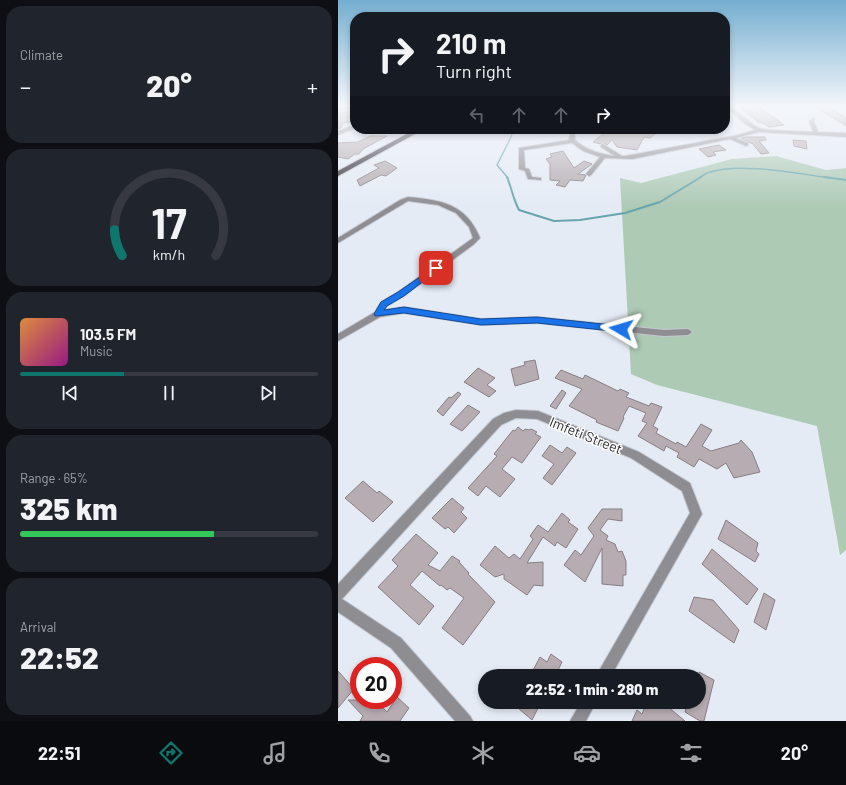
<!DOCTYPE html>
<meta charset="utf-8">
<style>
:root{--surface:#171b24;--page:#20242c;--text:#f1f3f6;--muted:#9ea1a6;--line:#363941;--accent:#0f766e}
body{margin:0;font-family:Barlow,sans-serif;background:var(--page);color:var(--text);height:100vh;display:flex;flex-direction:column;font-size:15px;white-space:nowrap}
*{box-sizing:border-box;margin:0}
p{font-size:13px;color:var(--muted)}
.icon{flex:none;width:22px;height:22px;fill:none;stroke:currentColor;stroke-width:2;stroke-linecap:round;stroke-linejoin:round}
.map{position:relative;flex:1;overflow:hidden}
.panel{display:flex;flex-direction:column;gap:6px;padding:6px;background:#0d0f14;width:338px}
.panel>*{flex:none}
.hud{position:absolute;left:12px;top:12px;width:380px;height:122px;border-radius:16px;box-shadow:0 2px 6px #0003;background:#171b24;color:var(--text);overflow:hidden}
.speed{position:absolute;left:12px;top:657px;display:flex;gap:8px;font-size:20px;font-weight:700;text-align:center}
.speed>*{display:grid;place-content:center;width:52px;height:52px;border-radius:50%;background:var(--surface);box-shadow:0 2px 6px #0003;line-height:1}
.speed .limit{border:6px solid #d22;background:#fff;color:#111}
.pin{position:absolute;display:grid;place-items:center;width:34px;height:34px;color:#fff;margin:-17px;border-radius:8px;box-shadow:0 2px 6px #0006}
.me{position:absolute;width:44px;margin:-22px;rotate:277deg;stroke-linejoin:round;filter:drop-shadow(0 0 3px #0008)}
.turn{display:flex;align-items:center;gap:14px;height:84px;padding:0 20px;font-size:18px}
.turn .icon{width:52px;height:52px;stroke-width:2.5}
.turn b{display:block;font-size:28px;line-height:34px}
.lanes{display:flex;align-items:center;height:38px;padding:0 20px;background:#0003;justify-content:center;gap:20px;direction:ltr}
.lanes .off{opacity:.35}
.big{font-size:30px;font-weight:800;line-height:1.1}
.panel .tile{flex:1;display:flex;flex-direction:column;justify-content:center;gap:6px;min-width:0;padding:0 14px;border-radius:16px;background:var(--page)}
.panel .dial{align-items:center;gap:0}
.dial svg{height:104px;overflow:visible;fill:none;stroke:var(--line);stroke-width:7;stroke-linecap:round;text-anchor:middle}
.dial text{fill:var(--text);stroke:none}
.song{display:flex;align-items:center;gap:12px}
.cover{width:48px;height:48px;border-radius:6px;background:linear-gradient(135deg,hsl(30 70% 55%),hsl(310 70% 35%))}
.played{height:4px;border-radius:2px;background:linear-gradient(90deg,var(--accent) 35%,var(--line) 35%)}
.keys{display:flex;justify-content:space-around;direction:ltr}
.heat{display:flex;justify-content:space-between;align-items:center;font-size:22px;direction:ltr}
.charge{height:6px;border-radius:3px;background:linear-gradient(90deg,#34c759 65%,var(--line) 0)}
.trip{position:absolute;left:140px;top:669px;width:228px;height:40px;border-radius:20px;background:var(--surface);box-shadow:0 2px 6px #0003;font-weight:800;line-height:40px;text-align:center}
.tab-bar{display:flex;height:64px;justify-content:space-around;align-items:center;background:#090b0e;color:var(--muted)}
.tab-bar .icon{width:28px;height:28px}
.tab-bar .active{color:var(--accent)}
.tab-bar b{font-size:18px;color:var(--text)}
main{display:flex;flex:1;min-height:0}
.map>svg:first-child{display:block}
.green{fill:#adcab5}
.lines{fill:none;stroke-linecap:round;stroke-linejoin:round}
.stream-far1{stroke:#66a5ad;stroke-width:1.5}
.stream{stroke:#66a5ad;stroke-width:2}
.building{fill:#b6acb2;stroke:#877e84}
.minor-casing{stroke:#c3c8d1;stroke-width:2}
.highway-casing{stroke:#c3c8d1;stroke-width:2}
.minor{fill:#8e8d92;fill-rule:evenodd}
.highway{fill:#2c2a32;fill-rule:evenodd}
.route{fill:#1a73e8;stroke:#114b97}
.labels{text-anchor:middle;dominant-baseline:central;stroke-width:3;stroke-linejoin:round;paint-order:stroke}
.near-street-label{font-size:14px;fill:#26282c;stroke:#fff}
</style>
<main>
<section class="panel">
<div class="tile"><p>Climate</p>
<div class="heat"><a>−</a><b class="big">20°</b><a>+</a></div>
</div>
<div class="tile dial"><svg viewBox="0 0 100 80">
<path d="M14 69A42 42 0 1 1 86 69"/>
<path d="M14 69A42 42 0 0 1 8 49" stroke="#0f766e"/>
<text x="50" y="56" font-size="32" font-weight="700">17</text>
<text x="50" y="72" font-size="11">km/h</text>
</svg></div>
<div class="tile">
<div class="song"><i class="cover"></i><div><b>103.5 FM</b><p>Music</p></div></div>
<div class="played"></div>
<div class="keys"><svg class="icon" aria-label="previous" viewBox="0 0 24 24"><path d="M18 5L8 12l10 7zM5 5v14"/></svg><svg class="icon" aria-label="pause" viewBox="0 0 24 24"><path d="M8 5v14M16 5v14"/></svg><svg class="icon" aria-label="next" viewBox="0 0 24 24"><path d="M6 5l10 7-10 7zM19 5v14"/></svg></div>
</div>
<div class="tile"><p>Range · 65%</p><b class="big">325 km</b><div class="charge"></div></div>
<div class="tile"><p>Arrival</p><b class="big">22:52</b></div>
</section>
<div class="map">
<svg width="508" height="721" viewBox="0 0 508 721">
<rect width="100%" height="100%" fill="#e5ebf5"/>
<path class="green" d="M438,156l50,14 20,-2v382l-6,5 -23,-129 -160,-41 -26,-11 -11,-196 21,5 91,-24z"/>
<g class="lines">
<path class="stream-far1" d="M170,178l-11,-13 14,-28 2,-8
M361,178c3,-2 7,-5 11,-6 31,-10 89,2 121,6"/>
<path class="stream" d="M169,177c5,12 6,22 12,33l35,11 26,-1 45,-7 35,-11 41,-25
M486,177l22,3"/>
</g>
<path class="building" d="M400,106h20l26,19 -15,2 -6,-4h-4z
M476,106h13l19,12v8z
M17,111v10l-12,2 -2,5 -3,1v-16z
M271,129h53l-12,9 -6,-1 -7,13 -20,-3 -5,-7 -5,5 -3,-2 -4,1 -7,-2z
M32,136h17l-24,13 -4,5h-4l-7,5 -10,-2v-14l20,-1z
M409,137h18l1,3 -7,1 10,12 -8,1 -9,-11h-2l-9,-5z
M455,140l13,1 1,8 -13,-3z
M381,145l7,5 -13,2 3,3 -8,2 -9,-8z
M225,151l11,17 10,-7 8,3 -14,10 8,1 -3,6 -13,-1 -5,7 -9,-2 4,-4 -10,-1v-16l-4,-5 6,-2 -2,-3z
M47,161l12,7 -11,8 -5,-1 -21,11 -3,-6 22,-12 -5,-3z
M197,360l4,19 -24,7 -4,-17 14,-4 -1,-3z
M140,368l17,10 -8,7 9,6 -7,6 -25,-15z
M223,370l22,9 2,-4 33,16 2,-2 9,4 -3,4 23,9 2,-3 11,4 -9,19 5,3 -2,4 20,11 1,-2 9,5 15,-23 11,6 -10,16 9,5 28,-8 2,-3 11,12 8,20 -26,6 -8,-15 -9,6 -18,-10 -5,8 -17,-10 2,-4 -13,-7 -2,5 -26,-15 9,-13 -5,-2 4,-8 -17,-7 -6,11 1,1 -6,13 -22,-9 1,-2 -28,-14 13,-17 -27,-11z
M224,390l4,3 -10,16 -6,-3z
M120,392l3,2 -18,22 -6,-5 12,-14 2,1z
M130,405l12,7 -18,19 -12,-7z
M180,427l5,4 2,-2 4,1 2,-1 6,3 -2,2 6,3 -19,26 -10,-6 -10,12 13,10 -15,18 -14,-11 -8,10 -10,-8 29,-32 -3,-2 19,-24 2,1z
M212,445l12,8 5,-6 9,6 -24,32 -9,-7 11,-14 -12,-8z
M25,481l14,12 2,-2 14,11 -20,20 -28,-24z
M114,498l12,10 -3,4 6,6 -13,15 -6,-6 -3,2 -13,-11z
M264,509h20v12l-14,-2 -8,11 8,6 -2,4 9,4 3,8 4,-1 4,10v14h-3v11l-21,-2v-36l-17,34 -21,-17 11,-15 6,5 13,-19 -6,-8z
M224,513l8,7 -2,2 10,7 -12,19 -9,-6 -2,4 -12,-9 -16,26 16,-1v24l-9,-1 -7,10 -23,-16v-5l-9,3 -15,-12 15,-19 14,12 5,-4 6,5 13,-20 -3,-3 8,-11 10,7z
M388,520l32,23 -2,8 3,3 -4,8 -37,-23z
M78,534l22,19 -10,12 12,6 12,-15 8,5 -1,1 10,11 -1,1 27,28 -32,43 -21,-17 22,-30 -14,-10 -3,2 -6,-5 -1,1 -18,-15 -12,14 24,21 -15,19 -41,-38 20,-21 -6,-6z
M374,549l46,40 -11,16 -45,-41z
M426,593l11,7 -9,30 -12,-8z
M356,597l19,3 26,30 -5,13 -45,-32z
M213,654l11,8 -7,14h-25l10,-19 7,5z
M0,671l16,18 -16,19z
M361,672l15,8 -10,41h-4l-15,-9 3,-10h11z
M59,697l12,11 -9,13h-40l3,-5 -15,-16h27l12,12z
M173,702h30l-9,18z
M309,702h15l23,19h-53l5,-11 5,4z"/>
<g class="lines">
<defs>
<path id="minor" d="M17,106v2l-17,2v-2z
M387,106c10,0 23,17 34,22 8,3 43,3 54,4l-4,-11 4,-3 2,1 -1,2 4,11 28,1v4l-87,-5 -23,6 12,5v2l-2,1 -16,-7 -97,20 -28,-1 -14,17 -2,1 -3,-2 14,-17 -17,-6 -11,-8 -48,7 1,18 4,1 3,8 9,1v2l-13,-1 -3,-8 -6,-2v-21l50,-8 2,-11h4v11c11,10 25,14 40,16l-14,-9v-2l2,-1 19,12h3l113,-21 17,-5 -11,-7z
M17,125v3l-17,7v-4z
M70,197c34,3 58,7 72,41l-7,7 -15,11 -54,40 -17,10 -3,4 20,-3 77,12 56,-2 127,13 24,-1 4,3 -4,3 -24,1 -127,-13 -56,2 -77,-12 -24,4 -42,24v-7l37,-22 6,-10 17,-10 75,-54 -4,-11 -13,-14 -18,-8 -30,-4 -70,42v-5l62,-38z
M178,410l22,1 101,41 51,31 12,31 -91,162h-15l94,-163 -8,-22 -51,-33 -94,-39 -21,-1 -15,7 -159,174 59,39 69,78 3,5h-18l-64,-73 -53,-36v-28l155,-165 11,-6z
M243,702h15l-10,19h-16z"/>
<path id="highway" d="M78,129h8l-86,47v-5z"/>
</defs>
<use href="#minor" class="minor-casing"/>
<use href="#highway" class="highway-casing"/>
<use href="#minor" class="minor"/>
<use href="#highway" class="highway"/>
</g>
<linearGradient id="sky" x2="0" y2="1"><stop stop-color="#74aed0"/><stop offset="0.51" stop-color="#f3f6fa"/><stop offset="1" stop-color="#f3f6fa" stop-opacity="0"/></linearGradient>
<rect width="508" height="207" fill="url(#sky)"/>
<path class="route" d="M98,266l2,1v3l-34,26 -17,10 -3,4 20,-3 77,12 56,-2 84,9 4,3 -4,3 -84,-9 -56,2 -77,-12 -29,3 -1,-2 7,-12 17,-10z"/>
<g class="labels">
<g class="near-street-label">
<text transform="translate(248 435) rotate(22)">Imfeti Street</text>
</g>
</g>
</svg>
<div class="speed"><div class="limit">20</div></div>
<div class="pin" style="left:98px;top:268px;background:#d93025"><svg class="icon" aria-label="arrive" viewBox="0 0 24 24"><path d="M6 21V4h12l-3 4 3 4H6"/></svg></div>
<svg class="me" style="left:283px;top:329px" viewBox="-20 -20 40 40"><path d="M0-17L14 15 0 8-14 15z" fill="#1a73e8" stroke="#fff" stroke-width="4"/></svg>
<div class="trip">22:52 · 1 min · 280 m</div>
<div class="hud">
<div class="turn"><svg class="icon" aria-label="right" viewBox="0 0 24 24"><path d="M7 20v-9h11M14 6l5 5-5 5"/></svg><div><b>210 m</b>Turn right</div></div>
<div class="lanes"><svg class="icon off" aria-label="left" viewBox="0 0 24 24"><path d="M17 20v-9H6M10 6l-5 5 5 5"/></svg><svg class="icon off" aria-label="ahead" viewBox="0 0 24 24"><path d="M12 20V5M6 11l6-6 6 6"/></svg><svg class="icon off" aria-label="ahead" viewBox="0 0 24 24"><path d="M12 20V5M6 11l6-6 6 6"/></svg><svg class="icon" aria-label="right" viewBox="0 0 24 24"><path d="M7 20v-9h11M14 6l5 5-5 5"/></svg></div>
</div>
</div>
</main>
<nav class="tab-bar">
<b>22:51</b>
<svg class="icon active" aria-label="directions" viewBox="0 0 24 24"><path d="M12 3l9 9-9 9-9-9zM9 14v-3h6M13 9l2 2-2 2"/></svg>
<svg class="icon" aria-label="music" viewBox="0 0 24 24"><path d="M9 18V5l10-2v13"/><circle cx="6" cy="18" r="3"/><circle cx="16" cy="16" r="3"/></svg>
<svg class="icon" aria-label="phone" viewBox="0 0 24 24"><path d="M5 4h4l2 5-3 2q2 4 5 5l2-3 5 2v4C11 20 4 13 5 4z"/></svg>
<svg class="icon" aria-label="climate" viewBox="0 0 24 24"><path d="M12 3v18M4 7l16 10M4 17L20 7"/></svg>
<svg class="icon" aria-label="car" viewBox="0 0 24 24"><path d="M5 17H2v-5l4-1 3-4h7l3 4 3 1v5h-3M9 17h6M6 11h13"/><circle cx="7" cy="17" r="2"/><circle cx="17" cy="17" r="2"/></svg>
<svg class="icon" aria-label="filters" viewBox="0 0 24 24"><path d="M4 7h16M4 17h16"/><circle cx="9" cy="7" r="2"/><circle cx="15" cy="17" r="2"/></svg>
<b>20°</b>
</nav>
